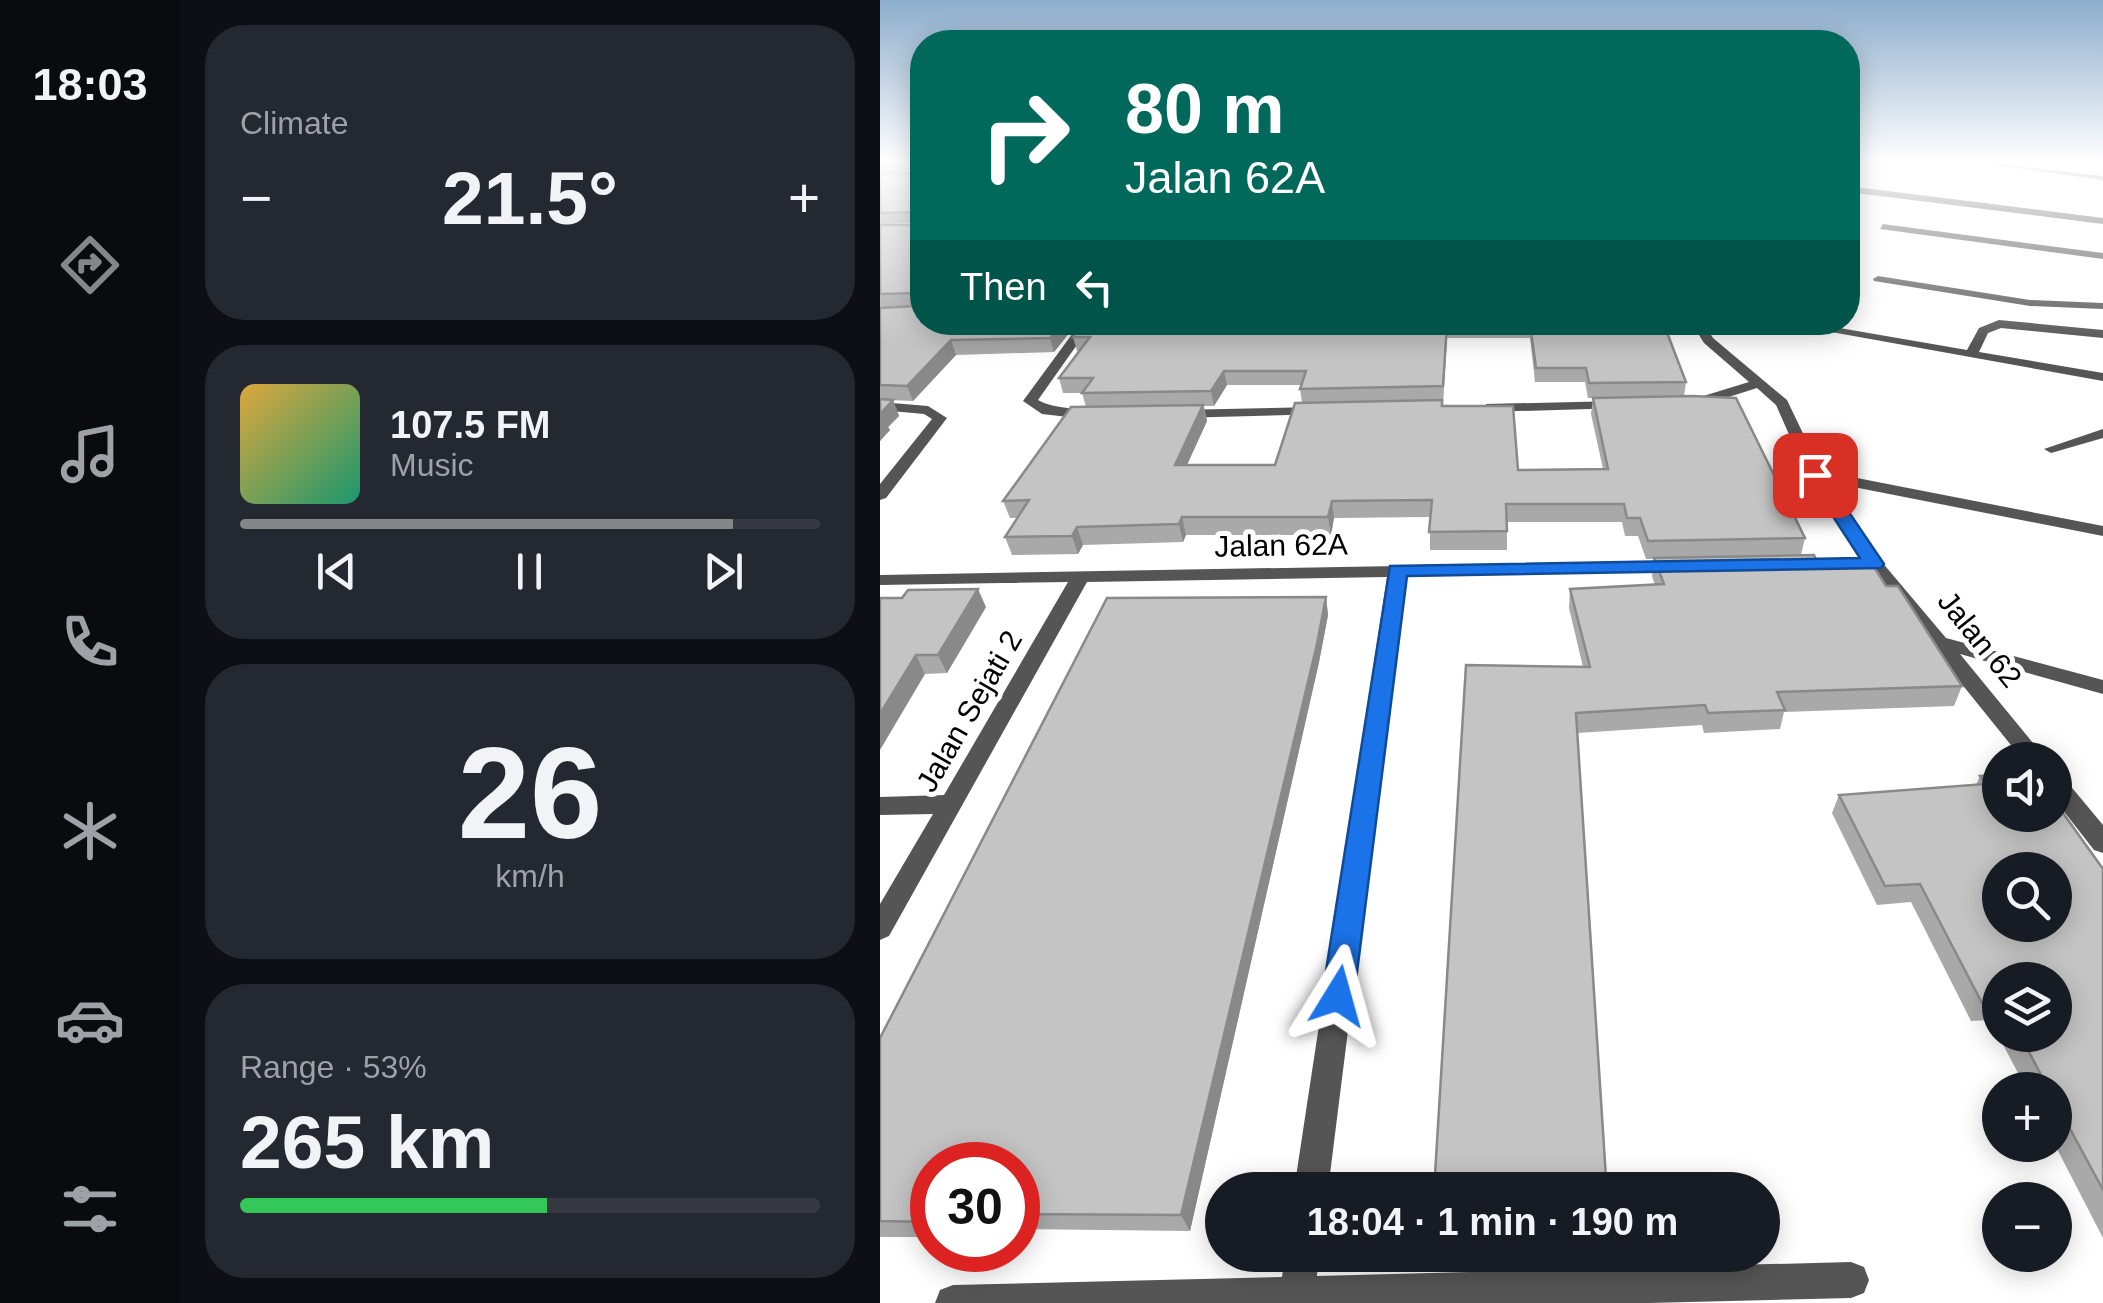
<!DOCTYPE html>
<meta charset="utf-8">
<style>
:root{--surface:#171b24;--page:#242831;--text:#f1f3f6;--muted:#9ea1a6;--line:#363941;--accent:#858687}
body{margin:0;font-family:Helvetica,sans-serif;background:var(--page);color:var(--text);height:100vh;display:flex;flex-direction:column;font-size:38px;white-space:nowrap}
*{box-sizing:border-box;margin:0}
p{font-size:32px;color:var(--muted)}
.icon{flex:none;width:55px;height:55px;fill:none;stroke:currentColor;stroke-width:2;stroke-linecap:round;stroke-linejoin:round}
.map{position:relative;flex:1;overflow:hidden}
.details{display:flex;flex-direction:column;gap:25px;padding:25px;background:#0d0f14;width:700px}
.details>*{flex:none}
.banner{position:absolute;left:30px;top:30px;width:950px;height:305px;border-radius:40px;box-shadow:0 5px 25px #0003;background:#00695c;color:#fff;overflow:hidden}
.fabs{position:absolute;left:1102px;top:742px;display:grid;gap:20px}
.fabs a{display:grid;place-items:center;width:90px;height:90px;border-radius:50%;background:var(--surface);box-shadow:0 5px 25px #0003;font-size:50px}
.speed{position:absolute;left:30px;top:1142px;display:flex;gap:20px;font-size:50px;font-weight:700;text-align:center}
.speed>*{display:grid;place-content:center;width:130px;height:130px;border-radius:50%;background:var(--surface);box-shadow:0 5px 25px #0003;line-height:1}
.speed .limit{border:15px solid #d22;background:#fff;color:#111}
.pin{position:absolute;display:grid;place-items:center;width:85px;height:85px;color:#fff;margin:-42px;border-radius:20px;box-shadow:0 5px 15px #0006}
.me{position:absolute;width:110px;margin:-55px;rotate:8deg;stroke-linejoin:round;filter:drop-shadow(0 0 8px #0008)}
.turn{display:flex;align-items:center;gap:35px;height:210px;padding:0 50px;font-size:45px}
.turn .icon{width:130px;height:130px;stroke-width:2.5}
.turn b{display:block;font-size:70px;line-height:85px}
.then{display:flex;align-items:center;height:95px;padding:0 50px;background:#0003;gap:20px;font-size:38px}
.big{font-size:75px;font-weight:600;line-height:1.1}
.details .card{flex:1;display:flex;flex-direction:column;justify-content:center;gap:15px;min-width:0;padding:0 35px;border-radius:40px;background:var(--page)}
.details .dial{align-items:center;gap:0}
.dial b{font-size:130px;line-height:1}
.song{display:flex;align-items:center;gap:30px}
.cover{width:120px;height:120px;border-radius:15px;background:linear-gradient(135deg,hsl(40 70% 55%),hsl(160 70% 35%))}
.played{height:10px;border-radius:5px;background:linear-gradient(90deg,var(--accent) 85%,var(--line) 85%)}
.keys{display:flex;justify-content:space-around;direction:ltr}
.heat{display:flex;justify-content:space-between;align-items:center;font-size:55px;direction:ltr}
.charge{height:15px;border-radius:8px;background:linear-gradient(90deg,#34c759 53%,var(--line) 0)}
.trip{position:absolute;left:325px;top:1172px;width:575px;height:100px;border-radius:50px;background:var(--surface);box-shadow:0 5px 25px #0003;font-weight:600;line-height:100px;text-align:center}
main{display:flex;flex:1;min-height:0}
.menu{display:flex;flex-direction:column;width:180px;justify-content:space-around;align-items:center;background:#090b0e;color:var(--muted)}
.menu .icon{width:70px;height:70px}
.menu .on{color:var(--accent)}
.menu b{font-size:45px;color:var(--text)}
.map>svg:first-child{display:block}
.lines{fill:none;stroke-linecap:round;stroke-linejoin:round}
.service{fill:#555;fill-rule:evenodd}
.minor{fill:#555;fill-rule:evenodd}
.wall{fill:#a9a9a9;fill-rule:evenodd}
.shaded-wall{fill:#898989}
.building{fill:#c4c4c4;stroke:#898989;stroke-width:2.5;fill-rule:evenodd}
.route{fill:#1a73e8;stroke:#114b97;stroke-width:2.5}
.labels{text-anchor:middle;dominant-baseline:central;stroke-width:10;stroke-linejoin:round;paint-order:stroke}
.street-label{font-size:30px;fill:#000;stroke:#fff}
</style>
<main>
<nav class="menu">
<b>18:03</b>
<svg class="icon on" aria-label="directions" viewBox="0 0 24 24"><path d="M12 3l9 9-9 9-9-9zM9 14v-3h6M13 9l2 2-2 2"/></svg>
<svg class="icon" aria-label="music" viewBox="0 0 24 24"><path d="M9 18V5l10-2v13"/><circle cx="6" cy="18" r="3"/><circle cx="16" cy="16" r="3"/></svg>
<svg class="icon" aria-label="phone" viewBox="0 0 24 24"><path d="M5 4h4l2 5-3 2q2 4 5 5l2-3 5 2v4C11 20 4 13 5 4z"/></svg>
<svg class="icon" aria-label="climate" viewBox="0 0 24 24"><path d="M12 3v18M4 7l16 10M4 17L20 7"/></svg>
<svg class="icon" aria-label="car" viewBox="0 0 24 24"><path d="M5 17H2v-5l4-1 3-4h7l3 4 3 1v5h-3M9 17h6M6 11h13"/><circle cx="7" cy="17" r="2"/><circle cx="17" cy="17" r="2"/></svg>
<svg class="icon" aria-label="filters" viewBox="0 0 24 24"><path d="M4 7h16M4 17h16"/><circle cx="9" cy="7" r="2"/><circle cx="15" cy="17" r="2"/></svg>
</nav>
<section class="details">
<div class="card"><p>Climate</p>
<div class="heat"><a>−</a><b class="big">21.5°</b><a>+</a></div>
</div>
<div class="card">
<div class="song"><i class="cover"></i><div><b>107.5 FM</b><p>Music</p></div></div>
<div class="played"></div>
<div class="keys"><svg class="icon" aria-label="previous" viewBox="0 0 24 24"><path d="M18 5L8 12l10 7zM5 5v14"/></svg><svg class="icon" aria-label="pause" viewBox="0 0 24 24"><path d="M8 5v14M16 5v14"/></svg><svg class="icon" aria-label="next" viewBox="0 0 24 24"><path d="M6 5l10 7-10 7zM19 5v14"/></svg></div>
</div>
<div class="card dial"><b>26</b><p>km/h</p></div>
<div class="card"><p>Range · 53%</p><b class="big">265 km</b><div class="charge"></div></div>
</section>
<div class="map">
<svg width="1223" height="1303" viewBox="0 0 1223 1303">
<rect width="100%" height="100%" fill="#fff"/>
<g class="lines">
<path class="service" d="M968,186l255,32v6l-255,-32z
M998,276l152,24 73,3v6l-73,-3 -156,-25 -1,-2z
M1119,320l104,10v8l-102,-10 -13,5 -9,19 124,21v8l-305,-55 7,-4 162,28 12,-22z
M1223,429v9l-52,15 -7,-4z"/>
<path class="minor" d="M1103,162l120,14v4l-116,-16z
M1003,224l220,29v6l-223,-30z
M201,322h12l-55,78c20,11 44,6 63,16l-7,4 -52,-6 -19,-13z
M811,322h12l10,16 74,62 34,71 282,55v10l-275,-54 53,79 65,77 157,42v14l-143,-40 87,106h-24l-154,-191h-83l-3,-4 3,-4 6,-1 70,-1 -55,-84 -31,-70 -19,-17 -60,19h-10v-6l62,-19 -45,-39z
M738,401l7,4 -2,3 -136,4 -7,-4 7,-4z
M0,402l48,4 19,12 -61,80 -6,2v-16l52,-65 -8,-5 -44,-4z
M439,407l5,1v6l-146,4 -7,-4 7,-4z
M798,561l6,1 3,4 -3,4 -279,6 -77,614h-34l93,-613 -300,5 -198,354 -9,4v-36l53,-90 -53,1v-18l64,-2 124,-213 -188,3v-10z
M1175,774l8,3 40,48v28l-9,-3 -39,-50z
M405,1255h34l-2,21 534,-14 13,5 5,13 -5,13 -13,5 -202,5h-714l5,-13 13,-5 329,-8z"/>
</g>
<path class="wall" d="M0,162h42v160h156l-24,30 -98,3 -43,46 -25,-1h5l6,16 -11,11 2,3 -10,11v-216h38v-2l-38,1v-50l36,-1h-36z
M203,322h580l23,60 -2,14 121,142 -4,17 19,13 66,18 76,100 -8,20 -170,6 -4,17 -76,4 -2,-8 -125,8 29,445 -2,12h-168l-1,-15 148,-508 -14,-59 1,-19 85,-4 -3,-9 2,-17h-8l-8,-23h-13l-3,-14h-115v28h-77v-33l-96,1 -3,17h-145l-3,7 -100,3 -5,9 -66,1 -7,-18 12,-19h-7l-7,-17 83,-94 -4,-14h-19l-4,-15 20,-27h-2l-4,-14zM567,338h83l5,44h50l3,16h5l-2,16 12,55 -85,1 -75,-64zM347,385h74l-1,4 2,14 -27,62h-88l20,-44 -3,-15h10z
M446,597l2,18 -9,47 -129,569 -172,-2v-64h-86v72h-52v-199z
M0,598l106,9 -39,66 -22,1z
M1100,776l123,93v369l-48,-93v-55h-28l-37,-70 -19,1 -60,-119 -34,3 -45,-92 7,-18 137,-10zM1120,980l55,55h-55z"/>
<path class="shaded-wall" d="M183,322h15l-24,30 -4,-14z
M71,340l5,15 -43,46 -6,-15z
M344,371l3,14 -13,21 -3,-15z
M13,400l6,16 -11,11 2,3 -10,11v-27z
M323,405l4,16 -28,61 -4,-17z
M452,501l2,17 -3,17 -3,-18z
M302,517l4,18 -3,7 -4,-18z
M197,527l6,18 -5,9 -6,-18z
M98,589l8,18 -39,66 -9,-18z
M446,597l2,18 -9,47 -129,569 -9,-16z
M36,655l9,19 -45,76v-36z"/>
<path class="building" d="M0,162h42v160h141l-13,16 -99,2 -44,46 -27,-1v-77l37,-2 4,-9 -4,-4 -37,1v-69h38l4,-9 -4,-4 -38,1v-39l38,-1 3,-10h-41z
M203,322h580l23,60 -97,1 -3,-15h-50l-6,-44h-83l-4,62 -143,3 6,-18h-82l-13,20 -129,2 11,-15h-34l31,-41h-17z
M812,396l44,2 69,140 -157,3 -8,-23h-13l-3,-14h-118l1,27 -78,1 3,-32 -100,1 -4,16h-146l-3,7 -102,3 -5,9 -67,1 24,-37 -26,1 68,-94 132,-2 -28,60h100l20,-62 147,-3v6h71l5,64 90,-1 -15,-71z
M0,399l13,1 -13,14z
M934,555l6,13 54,-1 12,19h12l64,100 -185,6 8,18 -77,3 -3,-8 -129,8 30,465 -171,-3 31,-510 124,2 -20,-78 94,-5 -10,-26z
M98,589l-40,66h-22l-36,59v-116h22l6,-8z
M446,597l-9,47 -136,571 -163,-1v-49h-86v57l-52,-1v-183l227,-440z
M1120,774v41h55v-13l48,67v321l-48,-89v-11h-6l-29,-55h35v-55h-55v22l-18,1 -62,-119 -35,2 -46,-91 147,-11 -6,-8zM1120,870h55v55h-55z"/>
<linearGradient id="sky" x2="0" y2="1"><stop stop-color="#8cadcc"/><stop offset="0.47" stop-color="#fff"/><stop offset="1" stop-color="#fff" stop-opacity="0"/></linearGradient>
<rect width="1223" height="344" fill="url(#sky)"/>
<path class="route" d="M928,471h13l63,93 -3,4 -474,8 -53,420 -5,11 -11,4 -11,-4 -5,-11 68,-430 470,-8 -54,-83z"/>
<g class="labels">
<g class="street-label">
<text transform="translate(401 545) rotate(-1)">Jalan 62A</text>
<text transform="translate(1100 639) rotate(51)">Jalan 62</text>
<text transform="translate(89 711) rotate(-60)">Jalan Sejati 2</text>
</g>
</g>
</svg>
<div class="fabs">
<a><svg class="icon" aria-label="sound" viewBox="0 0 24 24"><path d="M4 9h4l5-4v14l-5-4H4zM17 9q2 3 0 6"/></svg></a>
<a><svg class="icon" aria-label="search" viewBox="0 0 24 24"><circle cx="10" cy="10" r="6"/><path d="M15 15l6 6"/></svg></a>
<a><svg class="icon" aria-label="layers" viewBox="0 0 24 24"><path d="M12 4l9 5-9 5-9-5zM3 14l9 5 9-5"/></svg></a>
<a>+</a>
<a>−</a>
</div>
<div class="speed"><div class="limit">30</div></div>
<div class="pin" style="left:935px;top:475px;background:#d93025"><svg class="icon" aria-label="arrive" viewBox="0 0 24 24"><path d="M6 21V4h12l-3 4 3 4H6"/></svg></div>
<svg class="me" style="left:458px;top:996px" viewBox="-20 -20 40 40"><path d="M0-17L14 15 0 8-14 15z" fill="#1a73e8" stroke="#fff" stroke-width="4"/></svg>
<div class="trip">18:04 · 1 min · 190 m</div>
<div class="banner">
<div class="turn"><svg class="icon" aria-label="right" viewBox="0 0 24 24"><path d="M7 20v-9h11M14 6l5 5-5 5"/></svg><div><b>80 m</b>Jalan 62A</div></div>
<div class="then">Then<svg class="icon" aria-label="left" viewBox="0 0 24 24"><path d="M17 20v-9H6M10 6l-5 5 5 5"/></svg></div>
</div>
</div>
</main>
